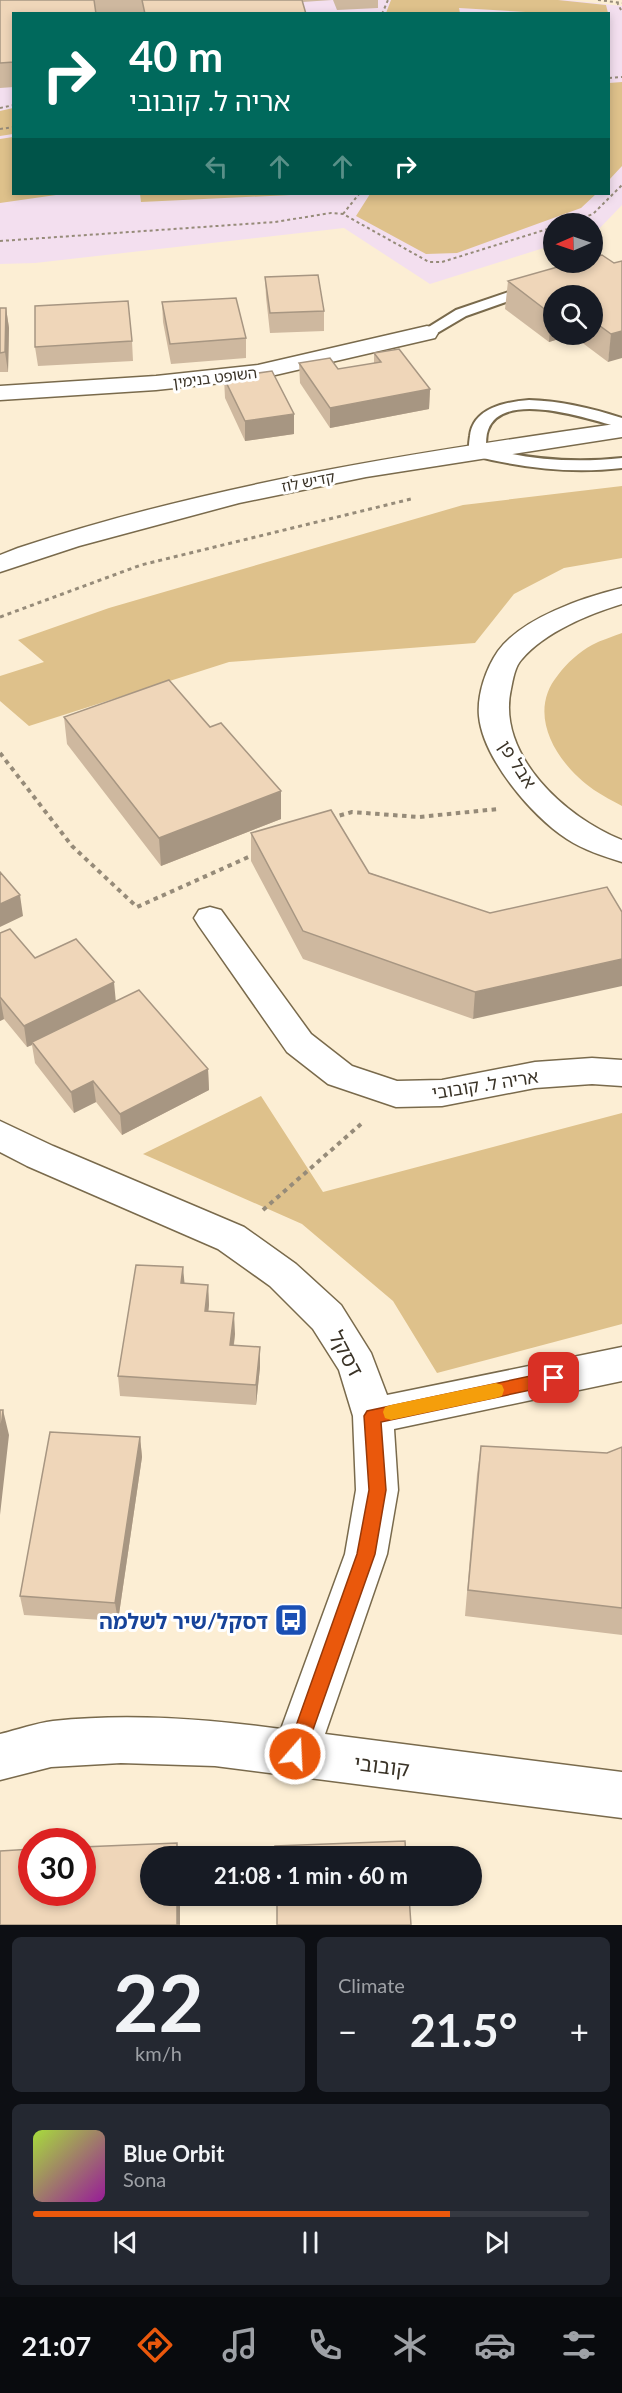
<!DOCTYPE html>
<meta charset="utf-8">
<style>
:root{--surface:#171b24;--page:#242831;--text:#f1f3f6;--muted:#9ea1a6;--line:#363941;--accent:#ea580c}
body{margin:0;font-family:Lato,"Noto Sans Hebrew",sans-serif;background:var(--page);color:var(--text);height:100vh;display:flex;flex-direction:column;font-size:22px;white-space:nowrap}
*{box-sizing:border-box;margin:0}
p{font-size:20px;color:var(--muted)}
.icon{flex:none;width:33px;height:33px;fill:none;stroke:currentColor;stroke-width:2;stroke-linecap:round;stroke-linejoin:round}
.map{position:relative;height:1925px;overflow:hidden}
.panel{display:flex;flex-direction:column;gap:12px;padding:12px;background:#0d0f14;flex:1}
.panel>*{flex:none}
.hud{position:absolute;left:12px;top:12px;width:598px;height:183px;border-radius:0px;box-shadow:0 3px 9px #0003;background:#00695c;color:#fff;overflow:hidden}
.needle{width:39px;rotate:268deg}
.controls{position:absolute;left:543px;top:213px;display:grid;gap:12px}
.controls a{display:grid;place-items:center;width:60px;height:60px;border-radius:50%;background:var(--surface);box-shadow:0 3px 9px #0003;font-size:30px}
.speed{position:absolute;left:18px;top:1828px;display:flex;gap:12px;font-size:30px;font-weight:700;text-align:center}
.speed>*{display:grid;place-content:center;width:78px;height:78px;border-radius:50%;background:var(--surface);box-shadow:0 3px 9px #0003;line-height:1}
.speed .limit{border:9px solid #d22;background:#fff;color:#111}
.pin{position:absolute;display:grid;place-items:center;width:51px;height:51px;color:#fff;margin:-26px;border-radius:12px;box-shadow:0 3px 9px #0006}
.me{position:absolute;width:66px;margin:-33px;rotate:19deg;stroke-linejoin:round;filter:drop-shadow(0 0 4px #0008)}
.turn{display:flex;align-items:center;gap:21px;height:126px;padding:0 18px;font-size:27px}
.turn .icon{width:78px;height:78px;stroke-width:2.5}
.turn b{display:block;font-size:42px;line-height:51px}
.lanes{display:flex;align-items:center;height:57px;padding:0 18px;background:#0003;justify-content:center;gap:30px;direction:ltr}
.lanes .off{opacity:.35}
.big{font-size:45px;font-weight:700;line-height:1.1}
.panel .tile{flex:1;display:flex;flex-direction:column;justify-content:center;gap:9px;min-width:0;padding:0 21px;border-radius:9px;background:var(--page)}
.panel .dial{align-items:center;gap:0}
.dial b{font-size:78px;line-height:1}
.song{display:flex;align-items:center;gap:18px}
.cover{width:72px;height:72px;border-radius:9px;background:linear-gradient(135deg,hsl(80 70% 55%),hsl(300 70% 35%))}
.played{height:6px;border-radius:3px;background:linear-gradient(90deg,var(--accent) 75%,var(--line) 75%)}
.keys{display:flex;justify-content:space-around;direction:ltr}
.heat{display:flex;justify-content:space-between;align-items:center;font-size:33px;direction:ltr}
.panel .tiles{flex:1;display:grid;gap:12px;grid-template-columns:1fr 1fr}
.tile:last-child{grid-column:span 2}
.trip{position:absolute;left:140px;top:1846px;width:342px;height:60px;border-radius:30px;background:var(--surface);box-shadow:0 3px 9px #0003;font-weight:700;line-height:60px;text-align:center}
.tab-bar{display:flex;height:96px;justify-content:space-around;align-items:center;background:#090b0e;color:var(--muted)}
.tab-bar .icon{width:42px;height:42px}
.tab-bar .active{color:var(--accent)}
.tab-bar b{font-size:27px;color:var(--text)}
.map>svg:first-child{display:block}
.education{fill:#f3dfef;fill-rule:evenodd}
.green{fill:#dec18b}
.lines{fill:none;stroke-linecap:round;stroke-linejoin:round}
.service-casing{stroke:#796a4c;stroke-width:4}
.minor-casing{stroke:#796a4c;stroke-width:3}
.tertiary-casing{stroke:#796a4c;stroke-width:3}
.path-far2{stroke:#968b79;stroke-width:2;stroke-dasharray:3 3;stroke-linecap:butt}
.path-far1{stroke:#968b79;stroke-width:3;stroke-dasharray:4 4;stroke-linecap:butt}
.path{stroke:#968b79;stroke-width:4;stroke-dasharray:4.5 4.5;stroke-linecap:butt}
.service{fill:#fff;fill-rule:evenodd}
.minor{fill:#fff;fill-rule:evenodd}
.tertiary{fill:#fff;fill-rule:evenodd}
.wall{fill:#ceb89f;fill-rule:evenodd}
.shaded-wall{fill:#a79682}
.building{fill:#efd6b9;stroke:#a79682;stroke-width:1.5}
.route{fill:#ea580c;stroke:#983908;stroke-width:1.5}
.slow{fill:#f59e0b}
.labels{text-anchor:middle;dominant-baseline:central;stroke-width:6;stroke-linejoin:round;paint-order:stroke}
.far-street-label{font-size:15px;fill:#3a3327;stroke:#fff}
.street-label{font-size:18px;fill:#3a3327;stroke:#fff}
.near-street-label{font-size:21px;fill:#3a3327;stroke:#fff}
.near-transit-label{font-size:21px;font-weight:bold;fill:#164399;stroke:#fff;text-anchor:end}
</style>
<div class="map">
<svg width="622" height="1925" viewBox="0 0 622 1925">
<rect width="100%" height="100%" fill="#fceed4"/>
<path class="education" d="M0,0h567l55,6v199l-25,26 -4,2 -1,-9h-38l-1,21 -123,39 -86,-56 -309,35 -35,1zM14,14h595v180h-595z"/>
<path class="green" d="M391,0h167l48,5 2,8h-65l-84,-5 1,5h-74z
M622,82v84l-13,14v-97z
M13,108v26l-13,2v-25z
M13,137l1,57h49l-63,9v-64z
M140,194h172l-171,8z
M370,194h226l-15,14 -124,45 -31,1 -70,-38z
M622,486v72l-58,10 -50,26 -39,49 -246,19 -200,64 -29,-25v-25l44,-14 -26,-22 91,-32 354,-103z
M622,633v173c-9,-5 -19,-10 -28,-16 -36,-25 -69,-75 -36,-115 9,-12 21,-23 34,-30 9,-5 20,-8 30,-12z
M261,1096l62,96 299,-79v211l-185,49 -44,-72 -91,-77 -159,-70z"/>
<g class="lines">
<defs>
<path id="service" d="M535,283l7,4 -2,3 -74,26 -34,20h-10l-3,-3 37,-23z
M529,400c32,1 62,8 93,18v10c-28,-7 -119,-40 -134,2 -2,5 -2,12 -2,18 45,12 89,15 136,10v10c-52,6 -100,0 -151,-13 -3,-6 -2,-12 -1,-19 3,-28 35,-34 59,-36z"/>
<path id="minor" d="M427,326l8,2 3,5 -3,5 -177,41 -102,11 -156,10v-14l156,-10 102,-11z
M622,588v16c-33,10 -77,28 -100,55 -7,7 -9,20 -11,30 -15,66 55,129 111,151v22c-19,-6 -38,-12 -55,-23 -35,-23 -84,-80 -88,-123 -2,-21 7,-48 19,-65 24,-33 86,-54 124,-63z
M210,907l11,3 90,124 41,32 45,15 45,-1 93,-18 57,-4 30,2v26l-30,-2 -57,4 -93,18 -46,1 -68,-23 -41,-32 -88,-126 -5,-8 5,-8z
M0,1121l53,25 191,81 52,37 45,41 30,48 16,42 235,-48v34l-228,48 4,61 -11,64 -62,180 297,38v46l-407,-52 -94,-3 -70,4 -51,13v-46c17,-4 36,-11 53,-13 76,-8 153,-2 228,8l64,-175 11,-64 -3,-74 -14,-46 -26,-41 -43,-43 -52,-37 -191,-83 -27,-14z"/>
<path id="tertiary" d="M622,423v14l-256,40 -127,26 -160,43 -79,26v-17l18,-7c196,-65 400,-96 604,-125z"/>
</defs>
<use href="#service" class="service-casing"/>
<use href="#minor" class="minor-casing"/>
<use href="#tertiary" class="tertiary-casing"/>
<path class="path-far2" d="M598,0l24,3
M617,2l5,10
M382,14l6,-14
M609,78l13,-1
M0,108l14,-3
M0,129l14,-2
M343,214l16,-20
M566,224l27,-10 29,-29
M0,241l275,-19 56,-9 12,1 86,48h13l112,-35"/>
<path class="path-far1" d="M0,617l141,-52 270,-66"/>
<path class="path" d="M0,753l72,93 65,61 116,-52
M331,818l21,-6 67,5 79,-8
M263,1210l98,-86"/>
<use href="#service" class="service"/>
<use href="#minor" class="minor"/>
<use href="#tertiary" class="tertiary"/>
</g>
<path class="wall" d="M0,0h332l-30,2 4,12h-292v73l-14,1z
M333,0h45v8l-41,2z
M622,261l-14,101 -36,-27 -23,7 -44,-33 3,-28 106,-18zM554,296h38v38h-38z
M265,277l59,34v20l-54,2 -4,-36z
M162,302l84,36v20l-75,6 -8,-42z
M0,308h6l3,20 -1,44h-8z
M132,341l1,20 -95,5 -3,-19z
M374,353l56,36 -1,20 -99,19 -30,-45 -1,-20 39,6 36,-6z
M224,378l70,36v20l-49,7 -20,-43z
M64,717l146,10 71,64v28l-120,47 -94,-122z
M251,833l239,80 -17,106 -170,-60 -52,-98z
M0,933l35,25 81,43 92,68 1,21 -87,45 -26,-33 -22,11 -39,-50 -3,-18 -5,2 -23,-28 -4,2z
M184,1283l24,2 1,20 -1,7 27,22 -1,11 26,22 -4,38 -136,-9 -2,-20z
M140,1437l2,20 -24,164 -94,-6 -4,-19z
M481,1446l126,7 15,-6v188l-157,-19 12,-142z"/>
<path class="shaded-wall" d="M6,308l3,20 -1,44 -3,-20z
M554,313v21l18,1 -23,7 2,-28z
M622,331v27l-14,4 3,-28z
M430,389l-1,20 -99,19v-20z
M294,414v20l-49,7v-20z
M281,791v28l-120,47 -2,-28z
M20,895l3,21 -23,11v-23z
M622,959v27l-149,33 2,-27z
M114,982l2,21 -84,39v3l-5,2 -3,-21z
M0,997l4,22 -4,2z
M208,1069l1,21 -87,45 -2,-21z
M93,1081l3,21 -22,11 -3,-21z
M183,1267l2,21 -4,-5z
M208,1285l1,20 -3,27 -1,-21z
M234,1313l1,21 -4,31 -1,-20z
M260,1347v20l-4,38v-20z
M3,1410l6,25 -9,80v-77z
M140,1437l2,20 -24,164 -3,-18z
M177,1896h3v29h-3z"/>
<path class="building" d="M0,0h94l2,14h-82v48l-14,1z
M142,0h160l4,14h-161z
M602,255l12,8 8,-2v70l-11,3 -19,-14v-24h-38v17l-3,1 -43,-33 67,-19h17v-4z
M318,275l6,36 -54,2 -5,-36z
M236,298l10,40 -76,6 -8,-42z
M128,301l4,40 -97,6v-41z
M0,308h6l-1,44 -5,1z
M399,349l31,40 -100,19 -31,-45 31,-5 8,11 43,-7 -7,-9z
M272,371l22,43 -49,7 -21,-43z
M169,680l41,47 11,-4 60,68 -122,47 -95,-121z
M331,810l38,63 121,40 117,-26 15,25v47l-147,33 -172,-61 -52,-98z
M0,872l20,23 -20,9z
M10,929l25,29 41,-19 38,43 -90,44 -24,-29v-64z
M139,990l69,79 -88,45 -27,-33 -22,11 -39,-50z
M136,1265l47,2 -2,16 27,2 -3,26 29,2 -4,32 30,2 -4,38 -138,-9z
M0,1410h3l-3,28z
M50,1432l90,5 -25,166 -95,-7z
M481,1446l126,7 15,-6v161l-154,-18z
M405,1841l1,16h-130l-1,-11z
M177,1843v14h-27v39h27v29h-177v-74l32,-2v44h50v-46z
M277,1896h132l2,29h-134z"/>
<path class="route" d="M554,1371l6,2 2,5 -2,5 -6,2 -173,37 5,68 -11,64 -73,207 -7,2 -7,-2 -2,-7 71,-200 12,-64 -5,-74 3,-5z"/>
<path class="slow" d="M496,1383l6,2 2,5 -2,6 -6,2 -105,22 -6,-2 -2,-6 2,-5 6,-2z"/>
<defs>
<symbol id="bus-square" viewBox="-11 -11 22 22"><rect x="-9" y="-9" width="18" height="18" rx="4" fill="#1a4fb4" stroke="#fff"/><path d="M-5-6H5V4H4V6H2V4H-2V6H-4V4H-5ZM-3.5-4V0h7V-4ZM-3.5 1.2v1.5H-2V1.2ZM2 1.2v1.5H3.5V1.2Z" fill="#fff"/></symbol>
</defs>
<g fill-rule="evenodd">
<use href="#bus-square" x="272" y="1601" width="38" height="38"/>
</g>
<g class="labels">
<g class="far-street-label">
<text transform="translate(215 377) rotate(-7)">השופט בנימין</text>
<text transform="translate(308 481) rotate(-11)">קדיש לוז</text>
</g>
<g class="street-label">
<text transform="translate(518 764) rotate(57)">אבל פן</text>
<text transform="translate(485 1084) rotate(-9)">אריה ל. קובובי</text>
</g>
<g class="near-street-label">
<text transform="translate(347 1353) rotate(62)">דסקל</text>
<text transform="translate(382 1765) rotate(7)">קובובי</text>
</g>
<g class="near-transit-label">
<text x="268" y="1620">דסקל/שיר לשלמה</text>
</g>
</g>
</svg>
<div class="controls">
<a><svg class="needle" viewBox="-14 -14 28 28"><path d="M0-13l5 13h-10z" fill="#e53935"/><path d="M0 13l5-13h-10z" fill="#9ea1a6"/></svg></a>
<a><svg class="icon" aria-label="search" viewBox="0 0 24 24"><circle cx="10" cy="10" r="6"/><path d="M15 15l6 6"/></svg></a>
</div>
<div class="speed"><div class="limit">30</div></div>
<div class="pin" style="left:554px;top:1378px;background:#d93025"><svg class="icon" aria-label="arrive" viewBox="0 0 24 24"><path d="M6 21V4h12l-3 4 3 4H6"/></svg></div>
<svg class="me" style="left:295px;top:1754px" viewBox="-20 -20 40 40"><circle r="17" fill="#ea580c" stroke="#fff" stroke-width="3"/><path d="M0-11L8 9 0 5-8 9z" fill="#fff"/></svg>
<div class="trip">21:08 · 1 min · 60 m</div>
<div class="hud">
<div class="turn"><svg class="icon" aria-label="right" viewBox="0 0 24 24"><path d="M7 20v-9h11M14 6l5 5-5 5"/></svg><div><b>40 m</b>אריה ל. קובובי</div></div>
<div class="lanes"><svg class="icon off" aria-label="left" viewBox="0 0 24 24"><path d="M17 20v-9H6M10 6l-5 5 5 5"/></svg><svg class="icon off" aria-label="ahead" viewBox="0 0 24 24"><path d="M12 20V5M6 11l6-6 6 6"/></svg><svg class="icon off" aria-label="ahead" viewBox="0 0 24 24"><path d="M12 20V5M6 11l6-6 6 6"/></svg><svg class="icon" aria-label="right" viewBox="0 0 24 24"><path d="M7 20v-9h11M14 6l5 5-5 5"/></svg></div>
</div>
</div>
<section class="panel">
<div class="tiles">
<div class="tile dial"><b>22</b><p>km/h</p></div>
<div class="tile"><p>Climate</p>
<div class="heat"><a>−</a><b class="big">21.5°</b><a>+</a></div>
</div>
<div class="tile">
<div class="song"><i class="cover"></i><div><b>Blue Orbit</b><p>Sona</p></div></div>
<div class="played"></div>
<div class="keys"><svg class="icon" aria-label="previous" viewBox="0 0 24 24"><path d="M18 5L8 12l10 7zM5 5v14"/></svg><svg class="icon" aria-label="pause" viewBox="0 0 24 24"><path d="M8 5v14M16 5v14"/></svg><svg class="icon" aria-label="next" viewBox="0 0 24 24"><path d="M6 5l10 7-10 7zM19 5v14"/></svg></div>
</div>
</div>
</section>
<nav class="tab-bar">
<b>21:07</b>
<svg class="icon active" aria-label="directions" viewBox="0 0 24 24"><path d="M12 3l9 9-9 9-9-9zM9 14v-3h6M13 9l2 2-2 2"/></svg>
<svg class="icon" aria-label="music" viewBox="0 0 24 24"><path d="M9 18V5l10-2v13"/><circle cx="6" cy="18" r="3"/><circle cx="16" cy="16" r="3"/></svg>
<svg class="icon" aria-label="phone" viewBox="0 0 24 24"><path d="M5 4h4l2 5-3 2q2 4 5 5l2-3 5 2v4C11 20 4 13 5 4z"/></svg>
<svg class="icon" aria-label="climate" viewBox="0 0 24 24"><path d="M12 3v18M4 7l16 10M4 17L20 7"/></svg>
<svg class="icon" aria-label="car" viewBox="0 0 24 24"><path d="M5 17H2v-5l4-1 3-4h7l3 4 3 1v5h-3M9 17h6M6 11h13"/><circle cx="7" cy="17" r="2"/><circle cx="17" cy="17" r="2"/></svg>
<svg class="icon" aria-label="filters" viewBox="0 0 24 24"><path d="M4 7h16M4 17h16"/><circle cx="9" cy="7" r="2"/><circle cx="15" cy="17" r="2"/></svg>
</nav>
